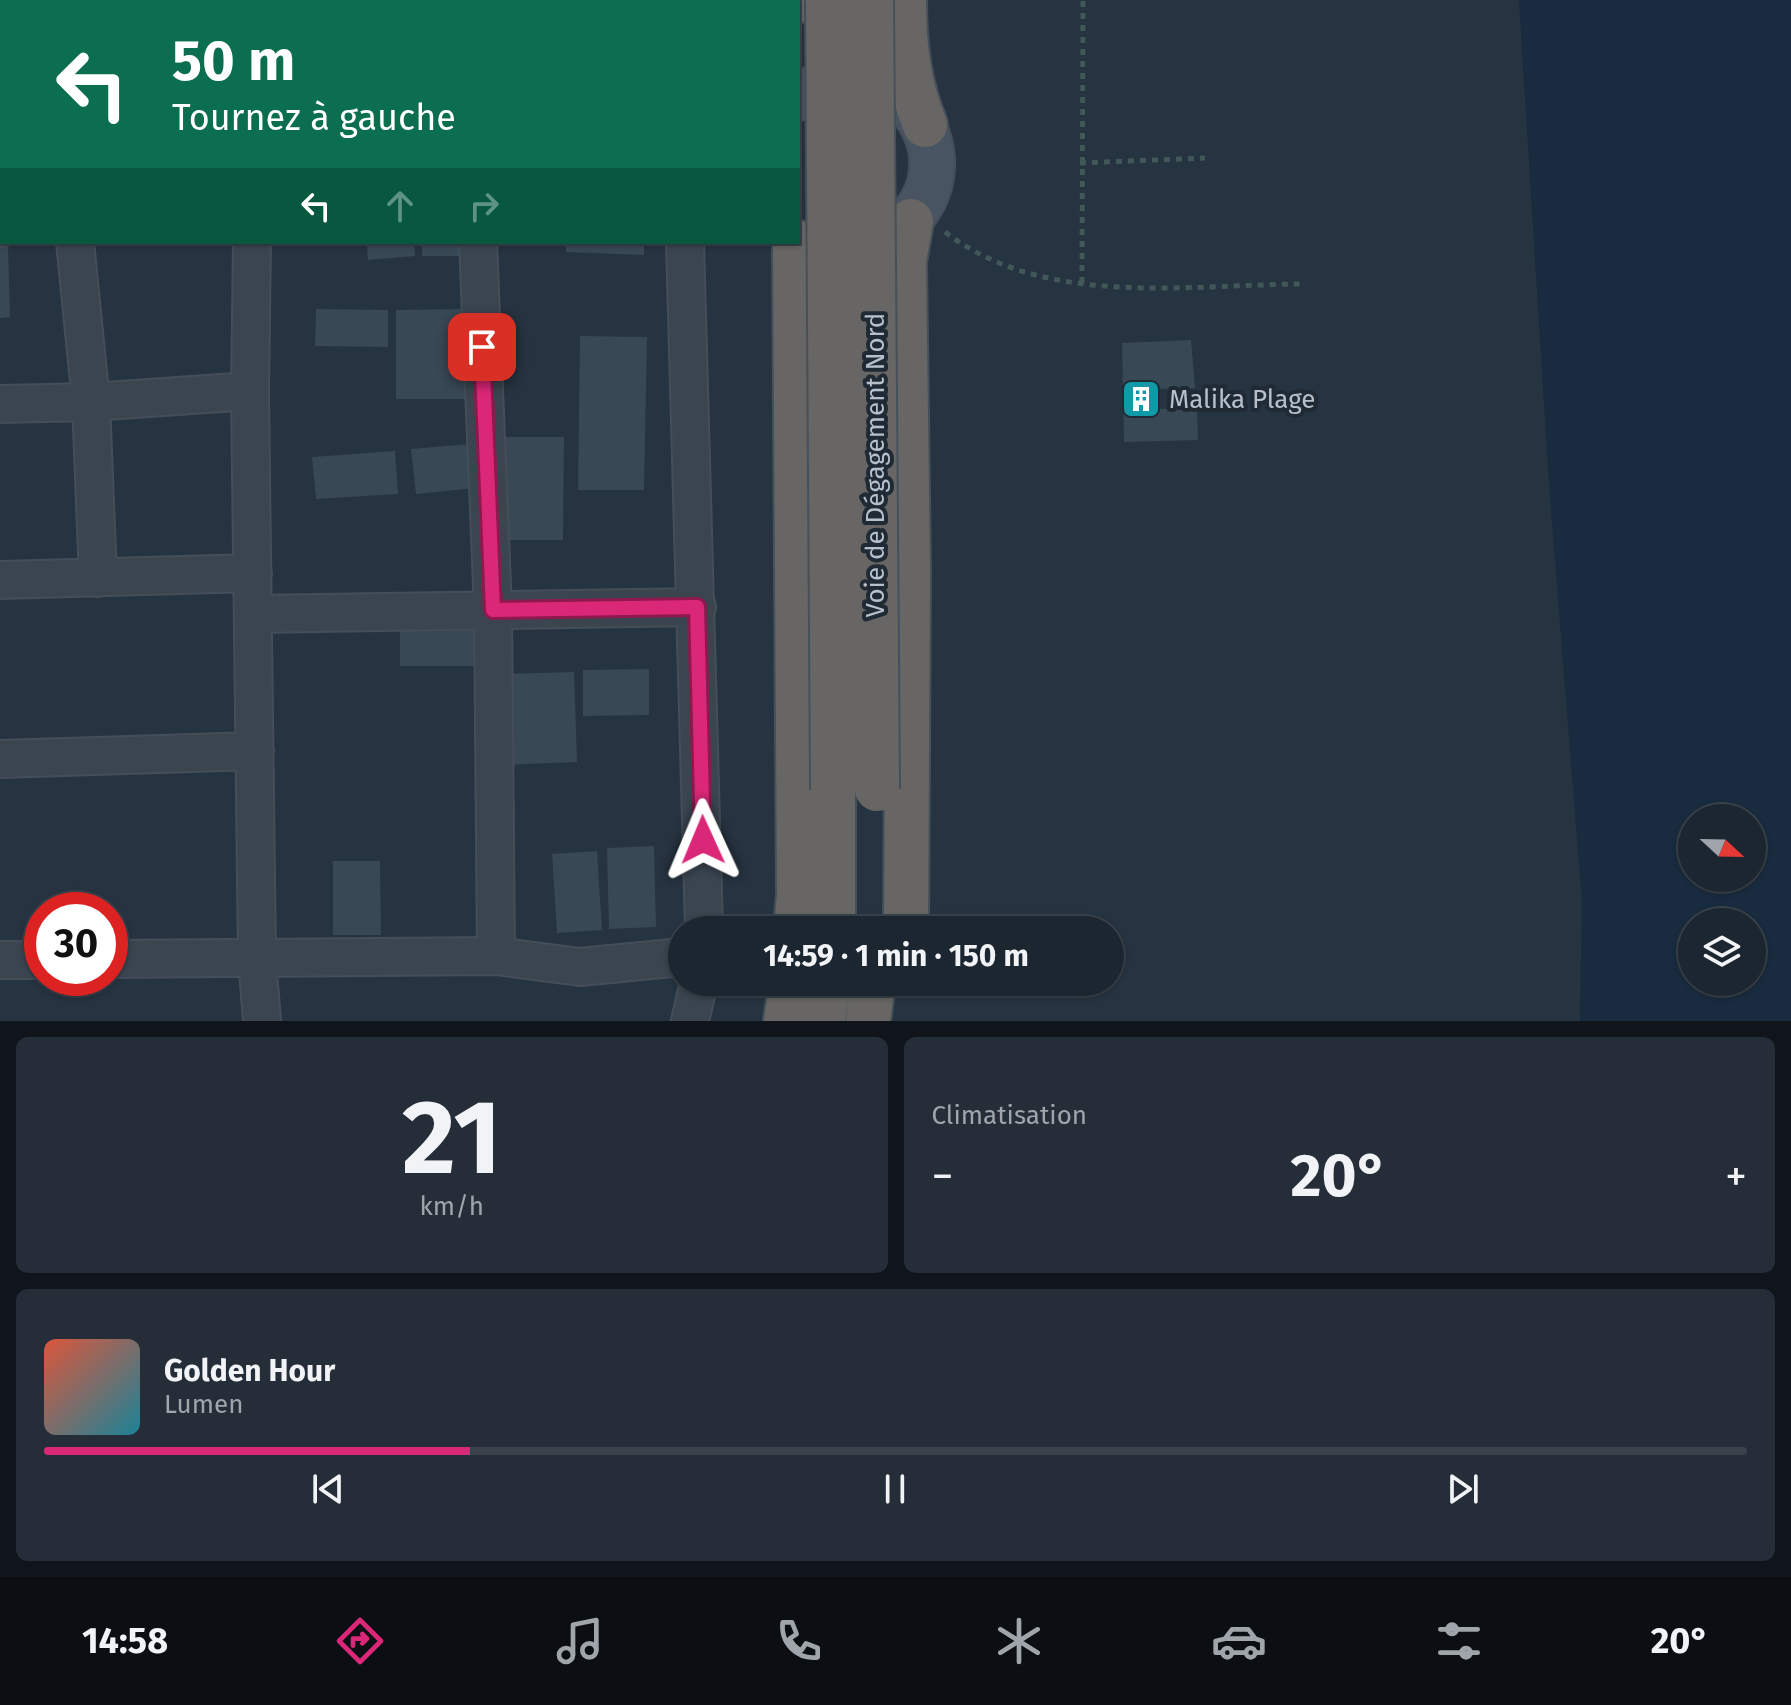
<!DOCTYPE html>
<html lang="fr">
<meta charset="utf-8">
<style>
:root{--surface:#1c2630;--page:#252e38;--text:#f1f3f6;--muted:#a0a5ab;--line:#3a434c;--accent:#db2777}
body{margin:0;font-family:"Fira Sans",sans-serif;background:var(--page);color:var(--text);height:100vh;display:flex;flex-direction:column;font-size:30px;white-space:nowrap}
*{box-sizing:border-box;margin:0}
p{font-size:26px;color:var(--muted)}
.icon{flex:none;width:44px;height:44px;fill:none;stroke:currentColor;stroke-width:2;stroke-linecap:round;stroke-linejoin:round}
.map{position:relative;height:1021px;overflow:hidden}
.sheet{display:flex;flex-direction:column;gap:16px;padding:16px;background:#0f151a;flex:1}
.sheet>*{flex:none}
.top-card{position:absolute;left:0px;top:0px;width:800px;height:244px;box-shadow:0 2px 6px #0004,0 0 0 2px var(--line);background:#0b6e4f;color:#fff;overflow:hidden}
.needle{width:52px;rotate:112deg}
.controls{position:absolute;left:1678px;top:804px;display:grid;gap:16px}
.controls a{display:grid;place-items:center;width:88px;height:88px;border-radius:50%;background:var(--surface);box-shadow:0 2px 6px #0004,0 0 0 2px var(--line);font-size:40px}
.speed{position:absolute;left:24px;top:892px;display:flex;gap:16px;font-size:40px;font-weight:700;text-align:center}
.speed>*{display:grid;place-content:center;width:104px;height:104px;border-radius:50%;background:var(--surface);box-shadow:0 2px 6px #0004,0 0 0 2px var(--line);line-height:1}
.speed .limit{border:12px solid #d22;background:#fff;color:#111}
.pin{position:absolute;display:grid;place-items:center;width:68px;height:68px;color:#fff;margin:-34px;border-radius:16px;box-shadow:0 4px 12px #0006}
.me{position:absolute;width:88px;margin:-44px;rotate:359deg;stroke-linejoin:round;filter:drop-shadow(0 0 6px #0008)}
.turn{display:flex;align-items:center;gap:28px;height:168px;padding:0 40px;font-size:36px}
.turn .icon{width:104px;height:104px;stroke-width:2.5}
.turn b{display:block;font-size:56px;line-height:68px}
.lanes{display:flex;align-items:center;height:76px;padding:0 40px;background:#0003;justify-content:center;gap:40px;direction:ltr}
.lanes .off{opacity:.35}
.big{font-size:60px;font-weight:700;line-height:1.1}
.sheet .tile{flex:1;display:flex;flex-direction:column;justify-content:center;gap:12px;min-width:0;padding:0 28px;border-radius:12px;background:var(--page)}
.sheet .dial{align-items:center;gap:0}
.dial b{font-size:104px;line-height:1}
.song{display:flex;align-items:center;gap:24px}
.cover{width:96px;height:96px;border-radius:12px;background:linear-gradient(135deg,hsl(10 70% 55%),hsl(190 70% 35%))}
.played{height:8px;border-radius:4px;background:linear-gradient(90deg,var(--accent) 25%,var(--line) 25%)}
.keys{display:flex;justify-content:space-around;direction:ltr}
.heat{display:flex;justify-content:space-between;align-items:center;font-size:44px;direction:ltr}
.sheet .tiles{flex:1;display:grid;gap:16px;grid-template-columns:1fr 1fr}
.tile:last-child{grid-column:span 2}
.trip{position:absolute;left:668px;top:916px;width:456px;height:80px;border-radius:40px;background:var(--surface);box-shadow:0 2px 6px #0004,0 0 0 2px var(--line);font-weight:700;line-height:80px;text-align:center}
.dock{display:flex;height:128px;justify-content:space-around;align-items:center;background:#0b0f13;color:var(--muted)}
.dock .icon{width:56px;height:56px}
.dock .selected{color:var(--accent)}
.dock b{font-size:36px;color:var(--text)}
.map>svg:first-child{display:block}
.water{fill:#192b3e;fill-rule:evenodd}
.building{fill:#394855}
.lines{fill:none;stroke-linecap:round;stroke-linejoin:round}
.minor-casing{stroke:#444e59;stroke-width:40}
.secondary-casing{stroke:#444e59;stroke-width:48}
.trunk-casing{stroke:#45505a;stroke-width:48}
.path{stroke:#415858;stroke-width:5;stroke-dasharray:6 6;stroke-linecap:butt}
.minor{stroke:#3a4550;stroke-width:36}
.secondary{stroke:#495462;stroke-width:44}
.trunk{stroke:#676664;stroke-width:44}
.trunk-bridge-casing{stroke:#45505a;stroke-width:48;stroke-linecap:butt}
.trunk-bridge{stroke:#676664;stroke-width:44}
.route-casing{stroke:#8e194d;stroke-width:20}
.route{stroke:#db2777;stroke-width:14}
.labels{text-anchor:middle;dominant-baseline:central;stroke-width:8;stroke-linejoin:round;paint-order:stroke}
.poi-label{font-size:26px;fill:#b7c0ca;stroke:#1f2a35;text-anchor:start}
.street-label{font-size:26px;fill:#b7c0ca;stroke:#1f2a35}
</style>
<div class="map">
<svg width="1791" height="1021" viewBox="0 0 1791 1021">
<rect width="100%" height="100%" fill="#263340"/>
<path class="water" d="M1519,0h272v1021h-211l2,-120 -33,-417zM1692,818h60v60h-60zM1692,922h60v60h-60z"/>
<path class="building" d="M367,242h47l1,14 -47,4z
M422,242h39v14h-39z
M566,242h78v13l-78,-3z
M0,246h8l2,71 -10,1z
M316,309l72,1v37l-73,-1z
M465,309v90h-69v-89z
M580,336l67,1 -3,153h-66z
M1191,340l4,48 -36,1 -2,20 40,-1 1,32 -74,2 -2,-99z
M498,437h66l-1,103h-65z
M471,444l4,44 -59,6 -5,-45z
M395,451l3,43 -82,5 -4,-42z
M400,619h74v47h-74z
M649,669v46l-66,1v-46z
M574,672l3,90 -73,3 -3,-91z
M654,846l2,81 -47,2 -2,-81z
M597,851l5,79 -45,3 -5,-79z
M333,861h47l1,74h-48z"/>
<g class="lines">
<defs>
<path id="minor" d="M12,0v2
M248,0v2
M471,0v2
M662,0v2
M0,228h2
M75,242l16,160 7,176
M252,242l-2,149 7,567 5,63
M478,242l15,368 3,346
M685,242l19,688
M0,404l91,-2 159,-11
M0,580l253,-7
M254,614l443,-7
M0,759l255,-8
M110,959l386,-3 84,11 102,-10
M0,960h42
M690,1021l9,-39"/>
<path id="secondary" d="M0,56h2
M798,98c101,-73 198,85 80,144"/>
<path id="trunk" d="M794,0v2
M904,0c0,44 4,83 21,125
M795,242l4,653 -3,35
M833,790v140
M906,930l2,-359 -4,-310 7,-40
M786,1021l6,-39
M823,1021l6,-39
M868,1021l5,-39"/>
</defs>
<use href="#minor" class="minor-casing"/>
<use href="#secondary" class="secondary-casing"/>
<use href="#trunk" class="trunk-casing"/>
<path class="path" d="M1080,163l125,-5
M945,232c99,76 239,53 356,52
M1082,283l1,-283"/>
<use href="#minor" class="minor"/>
<use href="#secondary" class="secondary"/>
<use href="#trunk" class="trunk"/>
<defs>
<path id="trunk-bridge" d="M828,0l5,790
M871,0l6,789"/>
</defs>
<use href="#trunk-bridge" class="trunk-bridge-casing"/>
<use href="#trunk-bridge" class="trunk-bridge"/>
</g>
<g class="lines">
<defs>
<path id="route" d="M482,347l11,263 204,-3 6,233"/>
</defs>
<use href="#route" class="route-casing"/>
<use href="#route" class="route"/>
</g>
<defs>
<symbol id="building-square" viewBox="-11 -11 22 22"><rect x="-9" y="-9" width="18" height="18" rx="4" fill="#0f9aa8" stroke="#1f2a35"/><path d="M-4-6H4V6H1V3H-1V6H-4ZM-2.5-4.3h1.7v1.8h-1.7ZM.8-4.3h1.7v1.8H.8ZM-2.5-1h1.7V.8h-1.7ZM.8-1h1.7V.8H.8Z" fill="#fff"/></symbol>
</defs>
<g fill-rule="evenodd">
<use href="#building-square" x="1119" y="377" width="44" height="44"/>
</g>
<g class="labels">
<g class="poi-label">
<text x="1169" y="399">Malika Plage</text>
</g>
<g class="street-label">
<text transform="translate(875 465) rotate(-90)">Voie de Dégagement Nord</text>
</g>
</g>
</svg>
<div class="controls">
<a><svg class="needle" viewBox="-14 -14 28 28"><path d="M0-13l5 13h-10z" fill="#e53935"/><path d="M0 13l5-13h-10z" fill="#a0a5ab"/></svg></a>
<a><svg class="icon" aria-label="layers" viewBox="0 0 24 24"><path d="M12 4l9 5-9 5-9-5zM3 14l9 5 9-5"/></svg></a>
</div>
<div class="speed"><div class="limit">30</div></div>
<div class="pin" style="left:482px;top:347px;background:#d93025"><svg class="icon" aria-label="arrive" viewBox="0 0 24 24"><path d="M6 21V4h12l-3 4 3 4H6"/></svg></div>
<svg class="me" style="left:703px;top:840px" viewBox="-20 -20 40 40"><path d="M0-17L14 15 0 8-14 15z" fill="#db2777" stroke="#fff" stroke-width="4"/></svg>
<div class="trip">14:59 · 1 min · 150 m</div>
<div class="top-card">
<div class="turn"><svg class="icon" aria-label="left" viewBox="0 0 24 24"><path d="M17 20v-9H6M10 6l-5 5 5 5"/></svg><div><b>50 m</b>Tournez à gauche</div></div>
<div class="lanes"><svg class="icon" aria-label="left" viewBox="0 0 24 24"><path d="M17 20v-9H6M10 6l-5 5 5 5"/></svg><svg class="icon off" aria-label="ahead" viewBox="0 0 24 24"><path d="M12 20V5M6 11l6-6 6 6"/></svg><svg class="icon off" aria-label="right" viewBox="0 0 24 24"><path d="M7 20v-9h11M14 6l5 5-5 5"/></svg></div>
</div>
</div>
<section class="sheet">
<div class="tiles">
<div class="tile dial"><b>21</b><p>km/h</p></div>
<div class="tile"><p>Climatisation</p>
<div class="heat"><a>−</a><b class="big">20°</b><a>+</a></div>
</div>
<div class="tile">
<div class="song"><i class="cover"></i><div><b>Golden Hour</b><p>Lumen</p></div></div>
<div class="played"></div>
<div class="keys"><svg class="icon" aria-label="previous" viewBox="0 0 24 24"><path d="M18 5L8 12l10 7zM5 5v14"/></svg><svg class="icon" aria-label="pause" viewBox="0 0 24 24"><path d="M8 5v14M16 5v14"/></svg><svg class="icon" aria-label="next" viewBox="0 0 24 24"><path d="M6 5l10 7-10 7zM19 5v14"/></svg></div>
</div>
</div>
</section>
<nav class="dock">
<b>14:58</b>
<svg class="icon selected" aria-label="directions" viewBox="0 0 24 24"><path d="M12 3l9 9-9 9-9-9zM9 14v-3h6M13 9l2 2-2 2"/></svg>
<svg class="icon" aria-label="music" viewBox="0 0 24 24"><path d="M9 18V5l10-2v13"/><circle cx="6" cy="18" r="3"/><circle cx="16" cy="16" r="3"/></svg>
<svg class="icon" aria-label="phone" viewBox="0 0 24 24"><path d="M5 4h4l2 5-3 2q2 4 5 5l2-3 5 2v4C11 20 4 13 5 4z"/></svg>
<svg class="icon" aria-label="climate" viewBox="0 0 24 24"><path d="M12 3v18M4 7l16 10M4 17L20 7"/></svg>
<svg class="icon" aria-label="car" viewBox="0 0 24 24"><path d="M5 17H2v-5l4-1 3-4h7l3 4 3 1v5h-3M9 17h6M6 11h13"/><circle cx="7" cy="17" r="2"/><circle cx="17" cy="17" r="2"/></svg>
<svg class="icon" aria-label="filters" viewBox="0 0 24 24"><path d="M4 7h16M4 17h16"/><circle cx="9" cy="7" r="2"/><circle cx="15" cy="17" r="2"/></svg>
<b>20°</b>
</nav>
